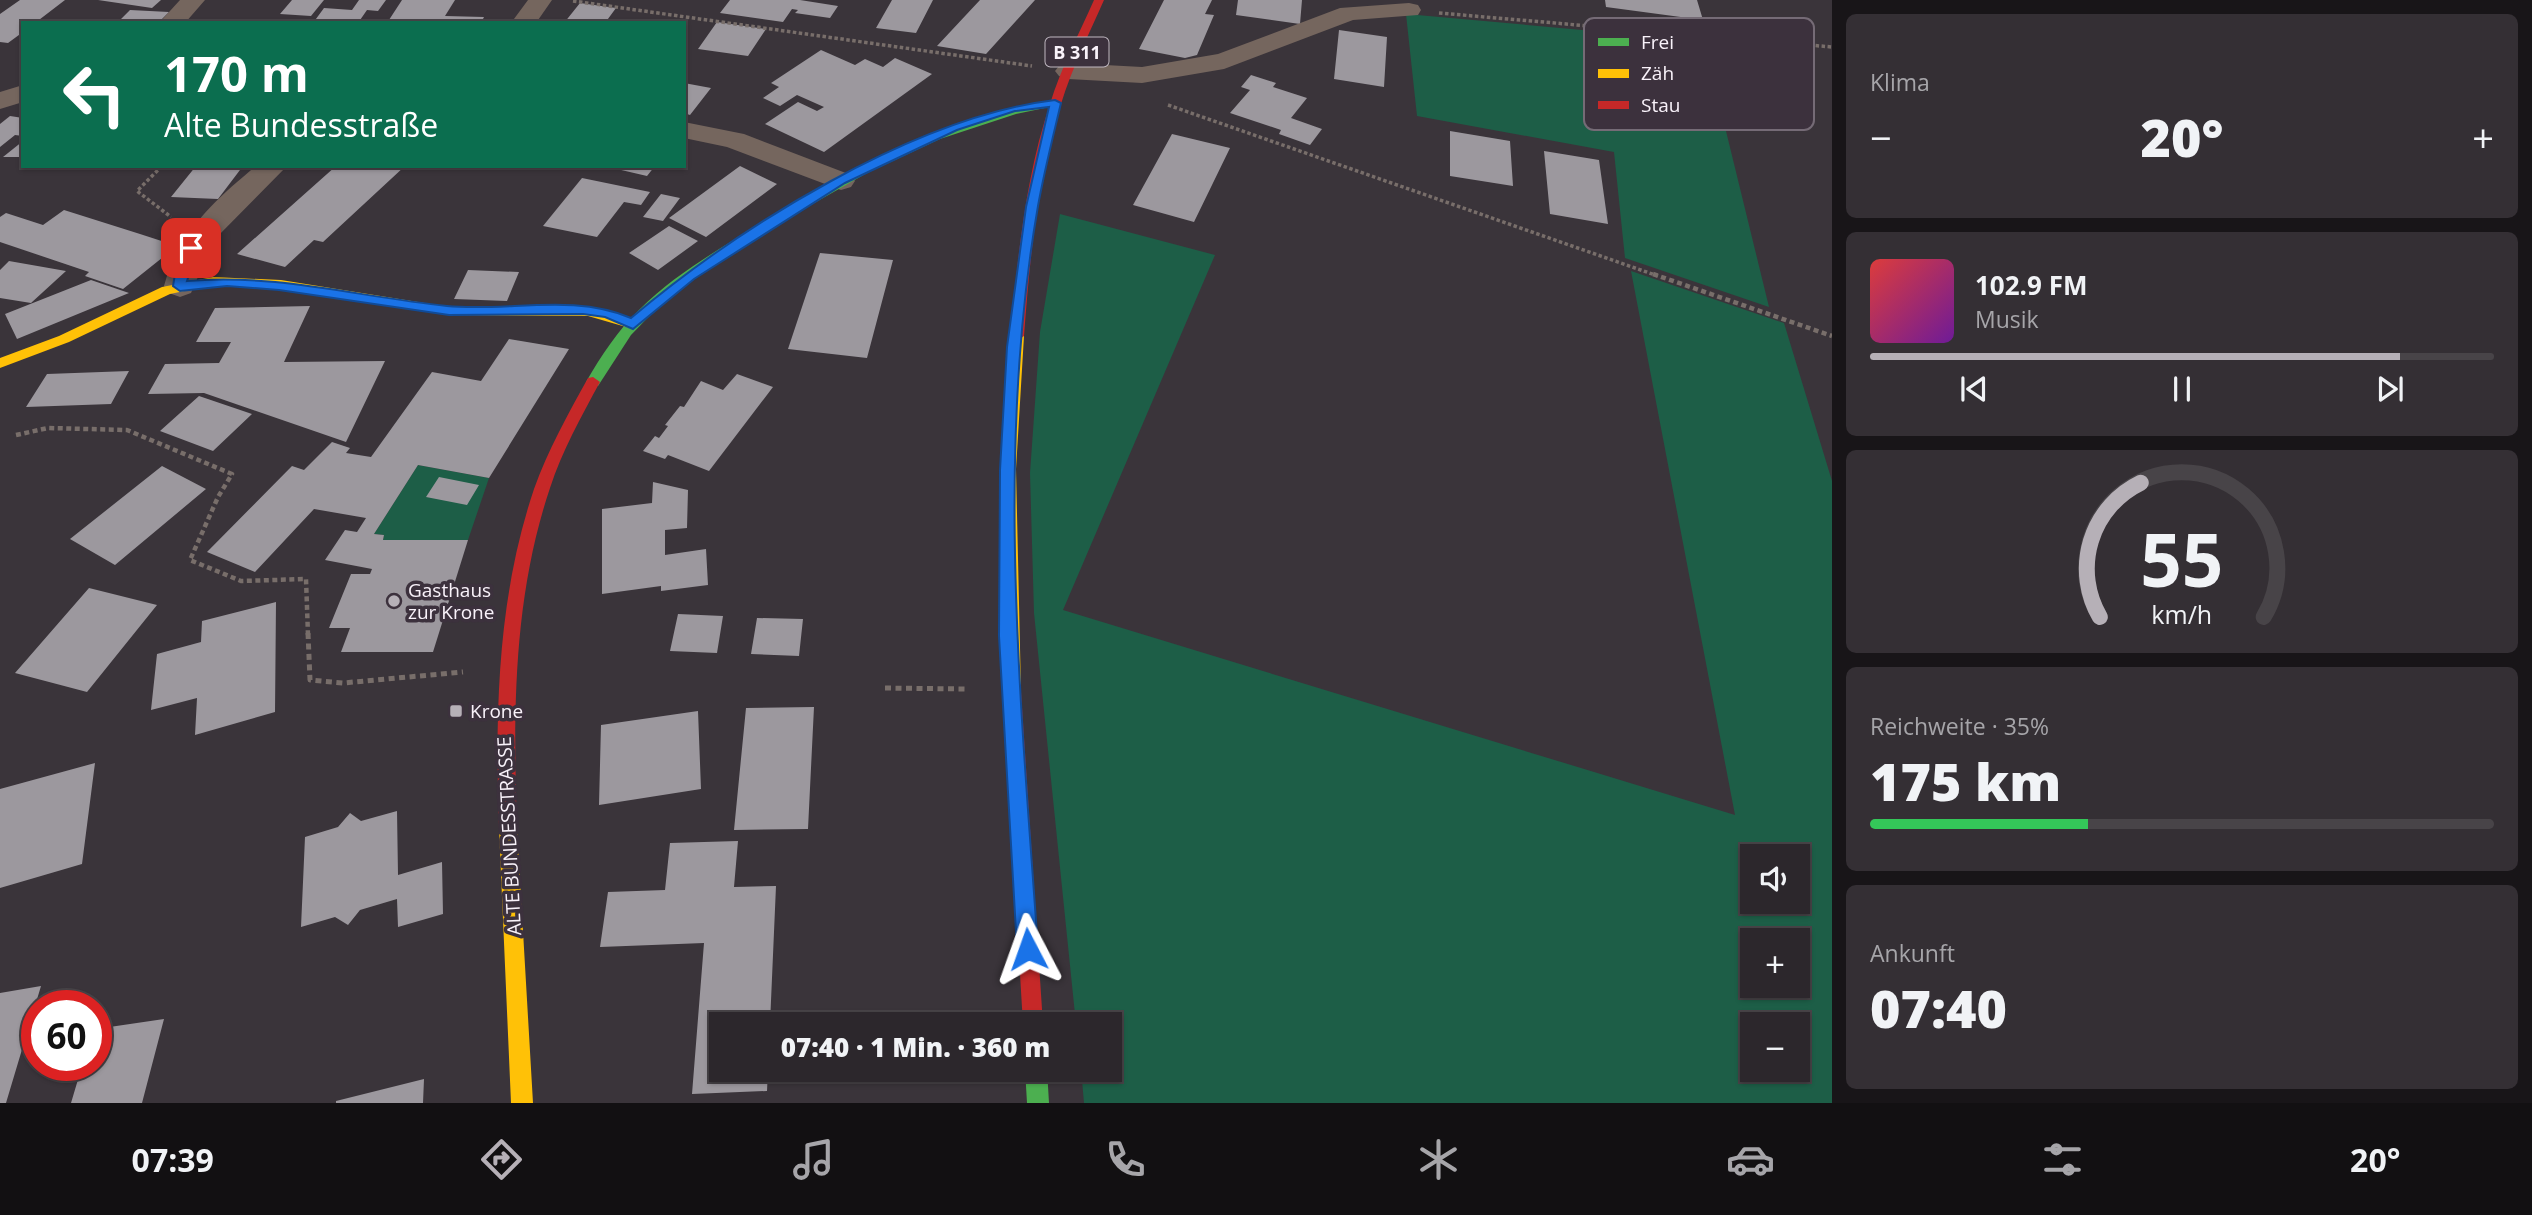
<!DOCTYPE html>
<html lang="de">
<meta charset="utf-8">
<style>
:root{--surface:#2c272c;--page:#342f34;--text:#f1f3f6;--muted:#a6a5a9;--line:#484448;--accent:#b6b0b7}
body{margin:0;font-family:"Open Sans",sans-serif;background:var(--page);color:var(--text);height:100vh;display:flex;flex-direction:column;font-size:26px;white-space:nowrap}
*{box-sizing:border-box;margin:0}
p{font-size:23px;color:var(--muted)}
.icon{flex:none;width:38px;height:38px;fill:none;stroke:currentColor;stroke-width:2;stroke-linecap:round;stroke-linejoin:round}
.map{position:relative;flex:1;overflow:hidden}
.drawer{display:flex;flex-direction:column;gap:14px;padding:14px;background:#181518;width:700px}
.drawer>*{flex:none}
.banner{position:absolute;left:21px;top:21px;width:665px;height:147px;border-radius:0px;box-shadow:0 2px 5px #0004,0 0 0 2px var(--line);background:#0b6e4f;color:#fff;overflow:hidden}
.controls{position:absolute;left:1740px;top:844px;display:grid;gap:14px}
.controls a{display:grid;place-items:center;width:70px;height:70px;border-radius:0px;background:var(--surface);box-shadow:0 2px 5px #0004,0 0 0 2px var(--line);font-size:35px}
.speed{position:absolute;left:21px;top:990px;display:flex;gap:14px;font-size:35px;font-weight:700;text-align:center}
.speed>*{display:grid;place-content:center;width:91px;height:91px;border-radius:50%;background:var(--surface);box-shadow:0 2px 5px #0004,0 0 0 2px var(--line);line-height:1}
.speed .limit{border:10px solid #d22;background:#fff;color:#111}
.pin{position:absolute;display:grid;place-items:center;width:60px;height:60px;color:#fff;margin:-30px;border-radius:14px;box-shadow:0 4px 10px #0006}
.me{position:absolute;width:77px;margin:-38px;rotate:356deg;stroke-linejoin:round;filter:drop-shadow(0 0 5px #0008)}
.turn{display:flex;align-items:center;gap:24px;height:147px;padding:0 28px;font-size:32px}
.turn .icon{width:91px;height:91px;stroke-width:2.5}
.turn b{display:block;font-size:49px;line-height:60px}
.big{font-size:52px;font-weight:800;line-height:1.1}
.drawer .widget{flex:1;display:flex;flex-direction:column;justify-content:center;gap:10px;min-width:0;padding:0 24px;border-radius:10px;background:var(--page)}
.drawer .dial{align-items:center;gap:0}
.dial svg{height:182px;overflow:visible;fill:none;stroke:var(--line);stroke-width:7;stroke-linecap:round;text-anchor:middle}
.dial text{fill:var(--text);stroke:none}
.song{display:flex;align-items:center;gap:21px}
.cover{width:84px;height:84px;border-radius:10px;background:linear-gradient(135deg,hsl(0 70% 55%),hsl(280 70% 35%))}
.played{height:7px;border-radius:4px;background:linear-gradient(90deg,var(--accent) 85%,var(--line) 85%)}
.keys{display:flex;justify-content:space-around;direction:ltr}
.heat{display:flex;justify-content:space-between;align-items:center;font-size:38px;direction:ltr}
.charge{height:10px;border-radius:5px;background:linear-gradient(90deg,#34c759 35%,var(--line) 0)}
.trip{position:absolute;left:709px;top:1012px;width:413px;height:70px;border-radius:0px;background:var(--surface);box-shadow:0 2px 5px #0004,0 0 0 2px var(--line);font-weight:800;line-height:70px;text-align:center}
.menu{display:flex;height:112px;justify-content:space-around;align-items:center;background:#121012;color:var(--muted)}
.menu .icon{width:49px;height:49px}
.menu .on{color:var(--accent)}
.menu b{font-size:32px;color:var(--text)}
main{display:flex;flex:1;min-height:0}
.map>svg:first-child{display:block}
.green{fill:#1d5e47;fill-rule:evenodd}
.building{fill:#9c989e}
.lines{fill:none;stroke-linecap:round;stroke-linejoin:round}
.path-far2{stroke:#786e6a;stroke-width:3.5;stroke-dasharray:3.5 2.5;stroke-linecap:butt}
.path-far1{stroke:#786e6a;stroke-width:4.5;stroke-dasharray:5 3.5;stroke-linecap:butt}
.path{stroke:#786e6a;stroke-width:5;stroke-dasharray:6 4.5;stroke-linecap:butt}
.street{fill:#75665e;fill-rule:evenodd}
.fast{fill:#4caf50;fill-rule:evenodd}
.slow{fill:#ffc107;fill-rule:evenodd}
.jam{fill:#c62828;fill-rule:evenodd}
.route{fill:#1a73e8;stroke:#114b97;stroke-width:2}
.poi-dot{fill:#b6b0b7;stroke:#3c313d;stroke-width:2.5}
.labels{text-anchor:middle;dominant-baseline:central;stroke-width:7;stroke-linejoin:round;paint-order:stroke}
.shield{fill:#3c313d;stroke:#c0b8c1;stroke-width:2}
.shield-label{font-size:18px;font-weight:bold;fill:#f9f2fa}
.poi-label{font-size:19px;fill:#f9f2fa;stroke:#3c313d;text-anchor:start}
.street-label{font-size:19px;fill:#f9f2fa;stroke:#3c313d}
.key{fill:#3c313d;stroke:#756b76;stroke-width:2}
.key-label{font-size:19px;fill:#f9f2fa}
</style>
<main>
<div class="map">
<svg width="1832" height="1103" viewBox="0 0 1832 1103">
<rect width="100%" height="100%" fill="#3a343a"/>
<path class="green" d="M1406,14l298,27 65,266 -144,-49 -11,-106 -197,-36z
M1060,214l155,41 -152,355 672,205 -104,-544 153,52 48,158v622h-748l-3,-34h29v-45h-34l-42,-411 -4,-140 10,-141zM1752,856h45v45h-45zM1752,940h45v45h-45zM1752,1024h45v45h-45z
M418,465l71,13 -21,62h-85l1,-5 -10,-1z"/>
<path class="building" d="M20,0h45l-30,23h-12v9l-15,11 -8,-1v-28z
M98,0h63l-9,8z
M292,0h32l-13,16 -31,-2z
M359,0h27l-8,11 -11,-1 -9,13h-45l11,-15 28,2z
M402,0h53l-10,16 39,1 -3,6h-94z
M730,0h70l38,6 -8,12 -35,-5 3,-3 -6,-1 -9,13 -63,-9z
M892,0h41l-17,33 -40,-5z
M980,0h55l-49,54 -49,-8z
M1164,0h48l-7,14 9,1 -17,40 -12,3 -46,-9z
M1238,0h64l-2,24 -64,-9z
M1605,0h92l6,20 -97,-13z
M580,3l36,5 -11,15h-41z
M130,10l39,2 -11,11h-41z
M717,22l49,7 -18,27 -50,-7z
M1339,30l48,7 -3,50 -50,-8z
M821,50l34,15 10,-6 18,8 12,-9 37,16 -108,78 -59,-28 33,-22 19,9 7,-4 -27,-12 -17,11 -17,-8 16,-11 -8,-4z
M1251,75l25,8 -3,4 34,11 -16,20 31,11 -12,16 -31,-11 2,-4 -51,-17 20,-23 -9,-3z
M684,83l27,5 -21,27 -6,-2z
M10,116l13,2v18l-8,-1 -15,12v-23z
M1450,131l60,10 3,45 -63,-10z
M1172,134l58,14 -36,74 -61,-17z
M23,141v16h-20z
M1544,151l55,9 9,64 -58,-10z
M196,166h47l-25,33 -47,-2z
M336,166h69l-82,76 -9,-2 -29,27 -48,-13z
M604,166h51l-8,10z
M740,166l37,18 -71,53 -37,-19z
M582,178l68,14 -9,13 -17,-3 -27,35 -54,-11z
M661,194l19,4 -17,23 -20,-4z
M64,210l76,24 37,12 -54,43 -38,-13 4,-4 -89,-30v-25l6,-4 37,12z
M669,226l29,15 -40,29 -29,-17z
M820,253l73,7 -26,98 -79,-9z
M9,261l57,10 -35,32 -31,-5v-28z
M468,270l51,2 -12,29 -53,-2z
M91,280l38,13 -112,46 -12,-25z
M310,306l-26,56 101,-1 -39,81 -142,-49 -56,1 17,-30 54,-1 12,-21h-35l19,-34z
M509,339l60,10 -80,129 -71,-13 -44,69 10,1 -1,5h85l-35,112h-92l9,-24h-21l22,-54h19l2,-5 -47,-9 20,-30 12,2 9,-14 -52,-9 -59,63 -48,-20 85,-86 12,4 28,-28 18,6 -4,5 25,4 61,-85 49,9z
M129,371l-18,33 -85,3 21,-33z
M737,374l36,13 -64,84 -41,-16 -3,4 -22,-8 12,-15 4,2 9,-12 -3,-1 15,-19 4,1 17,-26 22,9z
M199,396l53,18 -39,37 -53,-20z
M162,466l44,23 -91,76 -45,-26z
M439,477l40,8 -12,20 -41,-8z
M653,482l35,8 -1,38 -22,2v25l41,-6 2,36 -47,6v-5l-59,8v-85l50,-6z
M89,588l68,17 -70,87 -72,-19z
M276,602l-1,110 -80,23 2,-37 -46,12 6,-56 44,-12 1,-21z
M678,614l45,2 -6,37 -47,-2z
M757,618l46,1 -4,37 -48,-2z
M814,707l-6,122 -74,1 12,-122z
M698,711l3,78 -102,16 2,-80z
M95,763l-13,101 -82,24v-99z
M397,811l1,64 44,-13 1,52 -45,13 -1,-28 -37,11 -12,15 -13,-8 -34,10 4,-90 33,-10 12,-14 11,8z
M738,841l-4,46 42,-1 -6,138h-49v45h47l-1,22 -75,3 12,-151 -104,4 8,-55 57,-2 5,-47z
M41,986l-35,117h-6v-110z
M164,1019l-22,84h-71l11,-37h14v-37z
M424,1079l-1,24h-87v-2z"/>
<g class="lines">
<path class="path-far2" d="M573,1l459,65
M1439,13l393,34
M1168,105l490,171
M162,166l-25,25 34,26"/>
<path class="path-far1" d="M1653,274l179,62
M16,435l32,-7 79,2 105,44 -14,23 -28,63 51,21 65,-2 2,56"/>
<path class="path" d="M308,633l2,47 33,3 120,-11
M885,688l83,1"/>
<path class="street" d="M180,0h25l-20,23h-26z
M528,0h24l-16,23h-25z
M1409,3l9,2 3,5 -3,5 -65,5 -129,49 -82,14 -74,-4 -9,-3 -4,-5 4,-5 9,-3 74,4 76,-13 122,-46z
M23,85v17l-23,7v-17z
M684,122l60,12 107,41 4,6 -4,6 -10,3 -114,-43 -43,-9z
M256,166h31l-73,74 -23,53 -11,4 -11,-4 -5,-7c14,-53 51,-86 92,-120z"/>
<path class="fast" d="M1055,100l4,1v4l-43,9 -76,25 -73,34 -72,41 -84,52 -47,35 -33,34 -33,51h-10l-2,-4c15,-26 32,-52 54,-73 34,-34 76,-58 117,-83 97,-58 187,-104 298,-126z
M1025,1069h22l2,34h-22z"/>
<path class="slow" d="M213,277l68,3 168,27 139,1 50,13 2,3 -7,5 -45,-13 -139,-1 -168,-27 -68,-3 -43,9 -101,48 -69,26v-10l59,-22 103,-49z
M1017,331l7,5 -8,133 5,223 -3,5 -6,3 -6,-3 -3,-5 -1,-223 8,-133z
M508,819l7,3 2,6 16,275h-22l-12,-275 2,-6z"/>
<path class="jam" d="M1094,0h10c-15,34 -32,68 -43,104 -24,75 -31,154 -37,232l-7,5 -7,-5c8,-78 15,-158 40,-232 11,-36 29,-70 44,-104z
M593,377l7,5c-19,35 -38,69 -50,106 -37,110 -37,226 -33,340l-2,6 -7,3 -7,-3 -2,-6c-4,-115 -2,-229 35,-339 14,-39 34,-75 54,-111z
M1012,684l6,3 3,5 22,332h-20l-20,-332 3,-5z"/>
</g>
<path class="route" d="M1055,100l6,3c-8,34 -17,69 -23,103 -43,246 -17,497 0,743l-3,7 -7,3 -8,-3 -3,-7 -18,-313 1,-166 7,-123 19,-140 23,-100 -34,4 -58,19 -112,53 -151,96 -61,50 -28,-12 -22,-3 -134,1 -170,-25 -52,-4 -47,5 -7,-5 3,-18 11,-23 4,-1 7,4 -11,33c88,-8 172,16 260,25 61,6 126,-13 184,12 108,-91 283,-201 424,-218z"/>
<g class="poi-dot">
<circle cx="394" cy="601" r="7"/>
<rect x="449" y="704" width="14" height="14" rx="3.5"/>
</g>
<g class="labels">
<rect class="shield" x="1045.5" y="37.5" width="63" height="29" rx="5"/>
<g class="shield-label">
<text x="1077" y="52">B 311</text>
</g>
<g class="poi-label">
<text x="408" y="590">Gasthaus<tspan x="408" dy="22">zur Krone</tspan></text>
<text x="470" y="711">Krone</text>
</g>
<g class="street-label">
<text transform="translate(509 836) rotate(-93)">ALTE BUNDESSTRASSE</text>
</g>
</g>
<rect x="1584" y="18" width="230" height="112" rx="10" class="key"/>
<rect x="1598" y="38" width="31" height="8" fill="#4caf50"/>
<rect x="1598" y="69" width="31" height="9" fill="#ffc107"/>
<rect x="1598" y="101" width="31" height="8" fill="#c62828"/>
<g class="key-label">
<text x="1641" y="49">Frei</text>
<text x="1641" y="80">Zäh</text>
<text x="1641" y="112">Stau</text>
</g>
</svg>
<div class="controls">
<a><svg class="icon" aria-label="sound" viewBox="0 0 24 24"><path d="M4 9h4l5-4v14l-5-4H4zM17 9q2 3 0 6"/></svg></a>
<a>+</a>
<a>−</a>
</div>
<div class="speed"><div class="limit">60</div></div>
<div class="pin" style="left:191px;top:248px;background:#d93025"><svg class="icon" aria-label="arrive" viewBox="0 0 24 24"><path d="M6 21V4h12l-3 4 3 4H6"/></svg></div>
<svg class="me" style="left:1028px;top:949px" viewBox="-20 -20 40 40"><path d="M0-17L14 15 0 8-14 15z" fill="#1a73e8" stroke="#fff" stroke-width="4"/></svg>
<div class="trip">07:40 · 1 Min. · 360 m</div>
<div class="banner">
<div class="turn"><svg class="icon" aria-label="left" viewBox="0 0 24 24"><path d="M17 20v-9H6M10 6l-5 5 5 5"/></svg><div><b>170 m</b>Alte Bundesstraße</div></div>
</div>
</div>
<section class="drawer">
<div class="widget"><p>Klima</p>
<div class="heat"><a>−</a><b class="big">20°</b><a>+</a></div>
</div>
<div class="widget">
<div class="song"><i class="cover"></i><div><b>102.9 FM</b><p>Musik</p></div></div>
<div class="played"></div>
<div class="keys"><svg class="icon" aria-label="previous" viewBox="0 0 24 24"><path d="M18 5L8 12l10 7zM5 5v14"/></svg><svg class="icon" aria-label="pause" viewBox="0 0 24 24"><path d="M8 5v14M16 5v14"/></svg><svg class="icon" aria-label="next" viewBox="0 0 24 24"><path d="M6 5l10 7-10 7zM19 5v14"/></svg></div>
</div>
<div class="widget dial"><svg viewBox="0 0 100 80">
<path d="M14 69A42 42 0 1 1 86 69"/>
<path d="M14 69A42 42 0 0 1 32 10" stroke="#b6b0b7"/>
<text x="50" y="56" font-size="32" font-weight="700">55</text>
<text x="50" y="72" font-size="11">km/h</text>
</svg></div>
<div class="widget"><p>Reichweite · 35%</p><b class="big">175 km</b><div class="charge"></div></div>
<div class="widget"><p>Ankunft</p><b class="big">07:40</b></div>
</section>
</main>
<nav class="menu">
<b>07:39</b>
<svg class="icon on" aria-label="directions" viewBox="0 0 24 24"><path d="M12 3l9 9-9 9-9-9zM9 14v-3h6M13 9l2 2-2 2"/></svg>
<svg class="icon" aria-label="music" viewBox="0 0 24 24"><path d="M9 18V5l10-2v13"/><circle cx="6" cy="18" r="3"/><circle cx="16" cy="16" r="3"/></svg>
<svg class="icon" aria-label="phone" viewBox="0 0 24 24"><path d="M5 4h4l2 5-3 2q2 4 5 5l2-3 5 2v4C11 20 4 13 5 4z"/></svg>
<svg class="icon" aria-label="climate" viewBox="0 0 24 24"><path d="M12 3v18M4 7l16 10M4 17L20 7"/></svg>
<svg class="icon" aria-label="car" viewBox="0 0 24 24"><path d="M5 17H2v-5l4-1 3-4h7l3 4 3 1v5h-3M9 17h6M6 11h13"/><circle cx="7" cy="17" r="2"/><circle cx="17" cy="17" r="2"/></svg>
<svg class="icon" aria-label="filters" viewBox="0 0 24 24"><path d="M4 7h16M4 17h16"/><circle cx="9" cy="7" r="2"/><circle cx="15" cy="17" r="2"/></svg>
<b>20°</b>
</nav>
